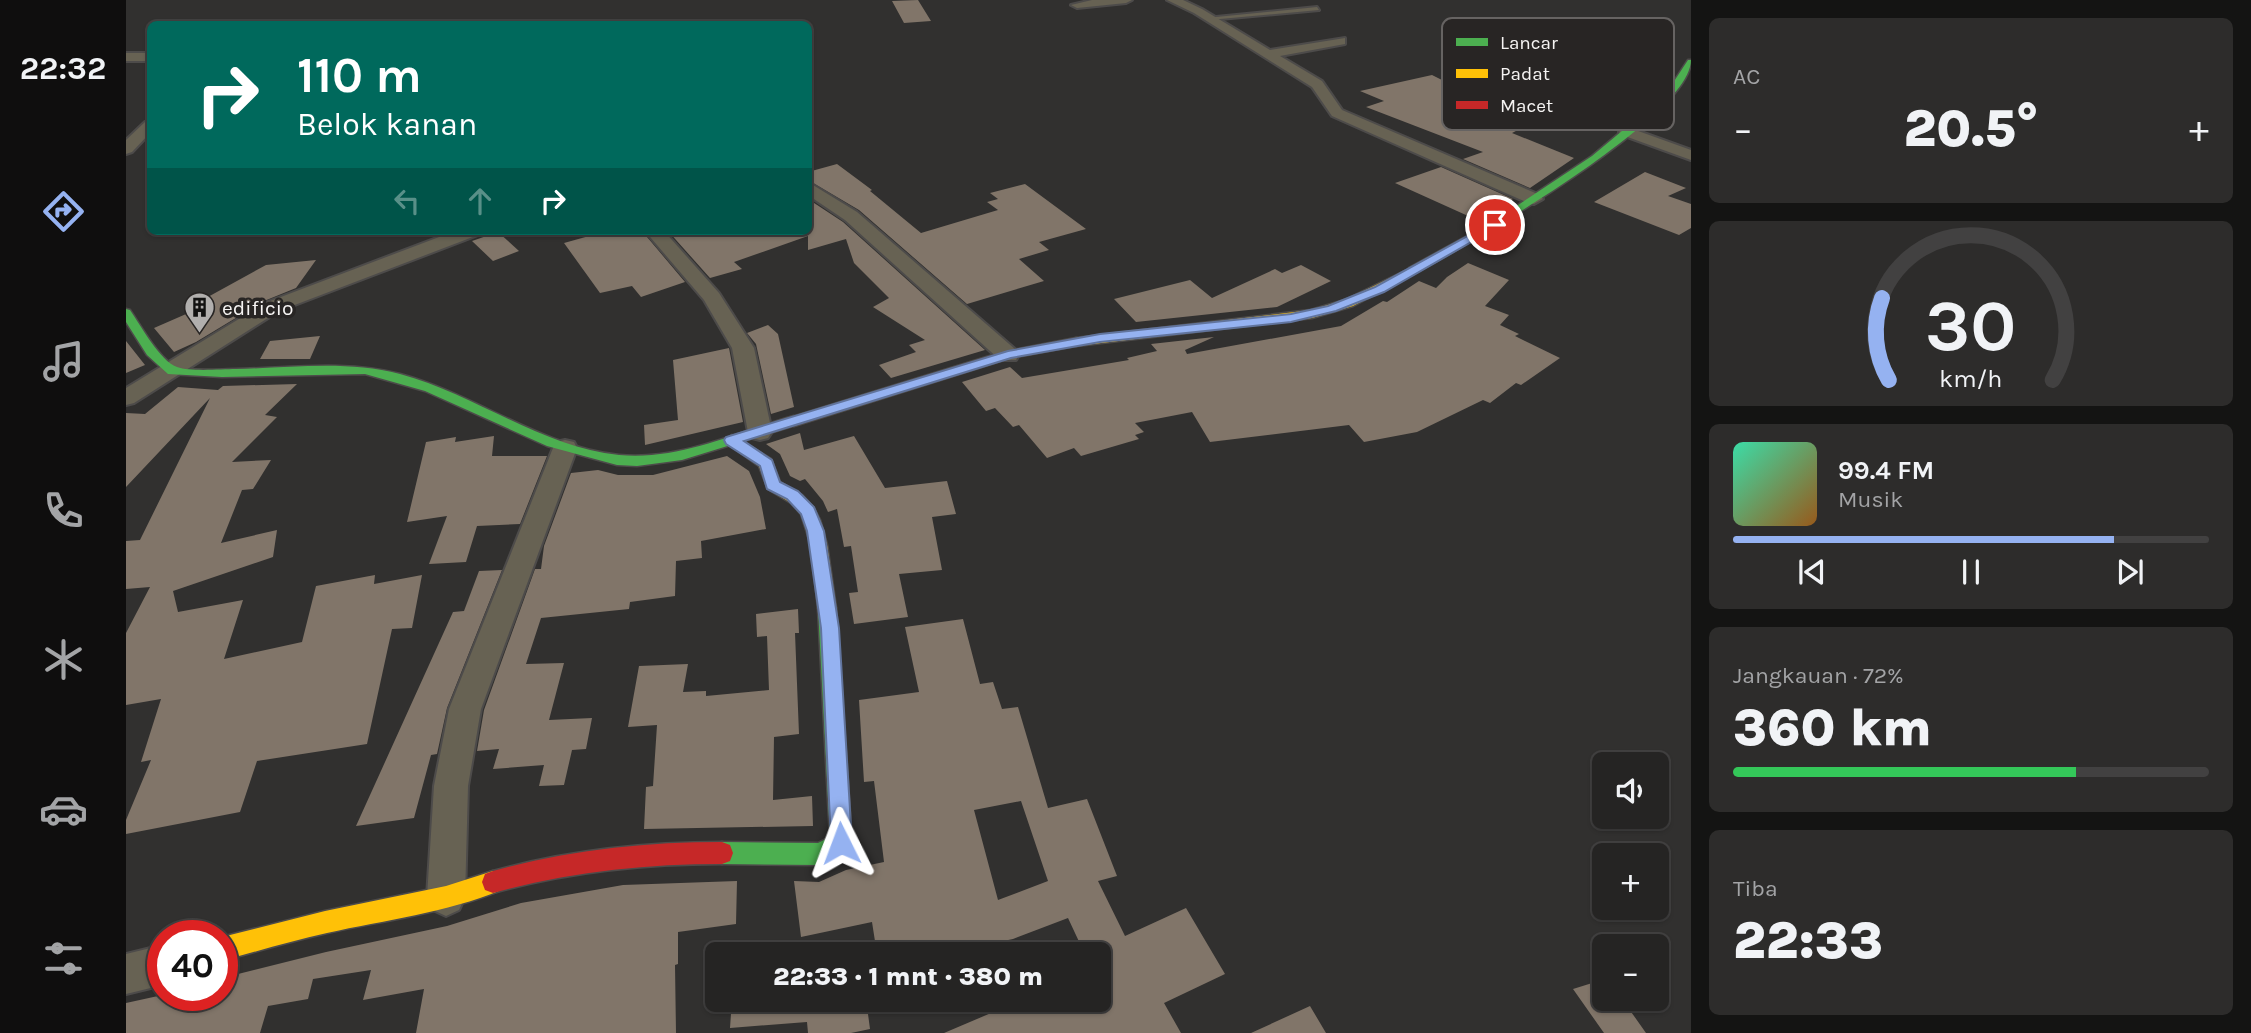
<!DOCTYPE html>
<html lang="id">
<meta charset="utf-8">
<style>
:root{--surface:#252423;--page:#2d2c2b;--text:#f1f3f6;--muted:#a3a4a6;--line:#424141;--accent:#95b2f1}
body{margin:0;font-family:Karla,sans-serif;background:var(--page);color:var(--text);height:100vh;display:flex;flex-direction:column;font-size:26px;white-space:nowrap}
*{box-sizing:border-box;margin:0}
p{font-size:23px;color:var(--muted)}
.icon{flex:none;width:38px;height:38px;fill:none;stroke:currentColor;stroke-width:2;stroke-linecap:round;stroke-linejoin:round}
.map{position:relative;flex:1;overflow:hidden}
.side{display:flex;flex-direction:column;gap:18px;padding:18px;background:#141413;width:560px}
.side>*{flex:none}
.guide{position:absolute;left:21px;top:21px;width:665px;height:214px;border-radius:10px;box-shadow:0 2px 5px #0004,0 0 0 2px var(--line);background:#00695c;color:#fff;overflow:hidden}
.tools{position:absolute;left:1466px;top:752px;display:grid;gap:14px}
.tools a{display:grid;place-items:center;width:77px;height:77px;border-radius:10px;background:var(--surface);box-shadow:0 2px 5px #0004,0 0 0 2px var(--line);font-size:35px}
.speed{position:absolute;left:21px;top:920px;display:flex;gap:14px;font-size:35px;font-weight:700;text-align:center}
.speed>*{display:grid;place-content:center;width:91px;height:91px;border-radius:50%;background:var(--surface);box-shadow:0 2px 5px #0004,0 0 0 2px var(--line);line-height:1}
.speed .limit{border:10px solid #d22;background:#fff;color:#111}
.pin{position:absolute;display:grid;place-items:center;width:60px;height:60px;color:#fff;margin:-30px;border:4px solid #fff;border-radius:50%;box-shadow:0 2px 7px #0007}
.me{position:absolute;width:77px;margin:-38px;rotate:357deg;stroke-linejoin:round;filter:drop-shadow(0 0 5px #0008)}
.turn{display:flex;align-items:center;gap:24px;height:147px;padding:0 35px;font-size:32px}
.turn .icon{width:91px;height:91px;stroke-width:2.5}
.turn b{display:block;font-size:49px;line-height:60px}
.lanes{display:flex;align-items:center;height:66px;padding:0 35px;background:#0003;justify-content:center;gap:35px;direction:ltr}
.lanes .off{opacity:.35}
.big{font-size:52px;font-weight:800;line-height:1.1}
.side .widget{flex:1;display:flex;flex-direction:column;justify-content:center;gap:10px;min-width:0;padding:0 24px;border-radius:10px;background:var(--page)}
.side .dial{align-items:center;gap:0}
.dial svg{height:182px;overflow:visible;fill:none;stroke:var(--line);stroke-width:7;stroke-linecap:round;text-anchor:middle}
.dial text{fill:var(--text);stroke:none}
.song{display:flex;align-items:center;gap:21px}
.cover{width:84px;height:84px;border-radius:10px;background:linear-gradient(135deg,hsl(160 70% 55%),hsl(30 70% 35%))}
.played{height:7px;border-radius:4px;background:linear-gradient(90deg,var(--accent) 80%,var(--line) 80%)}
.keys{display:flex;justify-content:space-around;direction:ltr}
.heat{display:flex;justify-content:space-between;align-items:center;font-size:38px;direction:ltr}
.charge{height:10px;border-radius:5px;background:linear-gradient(90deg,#34c759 72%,var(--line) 0)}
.trip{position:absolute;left:579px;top:942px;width:406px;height:70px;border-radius:10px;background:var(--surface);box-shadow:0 2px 5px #0004,0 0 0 2px var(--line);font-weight:800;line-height:70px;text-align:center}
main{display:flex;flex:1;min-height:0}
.tab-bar{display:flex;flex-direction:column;width:126px;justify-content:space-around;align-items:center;background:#0f0e0e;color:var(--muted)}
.tab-bar .icon{width:49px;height:49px}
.tab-bar .active{color:var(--accent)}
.tab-bar b{font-size:32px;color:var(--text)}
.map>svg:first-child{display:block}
.building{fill:#817569;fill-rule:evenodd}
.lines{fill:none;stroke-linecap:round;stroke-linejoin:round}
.lane-casing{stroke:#4d4b4a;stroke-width:4}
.street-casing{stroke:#4d4b4a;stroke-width:4}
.fast-casing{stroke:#4d4b4a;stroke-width:3}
.slow-casing{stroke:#4d4b4a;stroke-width:3}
.jam-casing{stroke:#4d4b4a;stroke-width:3}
.lane{fill:#676253;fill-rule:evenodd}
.street{fill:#676253;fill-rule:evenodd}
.fast{fill:#4caf50;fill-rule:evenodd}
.slow{fill:#ffc107;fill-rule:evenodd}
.jam{fill:#c62828;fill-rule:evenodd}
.route{fill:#95b2f1;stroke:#61749d;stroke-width:2}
.labels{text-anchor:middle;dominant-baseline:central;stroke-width:7;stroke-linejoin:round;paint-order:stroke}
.far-poi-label{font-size:21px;fill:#f6f4f3;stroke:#282524;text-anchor:start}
.key{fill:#282524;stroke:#666362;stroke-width:2}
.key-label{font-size:19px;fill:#f6f4f3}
</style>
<main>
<nav class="tab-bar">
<b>22:32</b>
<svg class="icon active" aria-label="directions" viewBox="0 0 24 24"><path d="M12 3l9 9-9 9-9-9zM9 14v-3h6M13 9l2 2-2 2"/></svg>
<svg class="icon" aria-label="music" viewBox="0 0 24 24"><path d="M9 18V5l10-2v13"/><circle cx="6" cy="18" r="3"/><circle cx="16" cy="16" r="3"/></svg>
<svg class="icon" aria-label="phone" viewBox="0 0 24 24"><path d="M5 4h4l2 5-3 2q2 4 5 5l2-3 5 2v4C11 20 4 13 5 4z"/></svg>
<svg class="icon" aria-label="climate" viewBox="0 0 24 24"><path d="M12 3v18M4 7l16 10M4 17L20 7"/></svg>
<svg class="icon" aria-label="car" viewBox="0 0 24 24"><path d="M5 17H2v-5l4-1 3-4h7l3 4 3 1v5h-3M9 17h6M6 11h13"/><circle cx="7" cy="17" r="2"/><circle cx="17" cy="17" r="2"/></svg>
<svg class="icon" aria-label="filters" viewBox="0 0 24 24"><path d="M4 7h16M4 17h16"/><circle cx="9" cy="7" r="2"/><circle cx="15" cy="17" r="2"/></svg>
</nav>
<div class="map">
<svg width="1565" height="1033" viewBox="0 0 1565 1033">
<rect width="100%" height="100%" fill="#31302f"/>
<path class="building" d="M792,0l13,21 -27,2 -12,-22z
M1366,62l24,8 20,-5 53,18 -73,25 27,9 -31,16 62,25 -44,30 -67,-29 20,-7 -117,-45 18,-6 -24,-10 72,-16 10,5z
M711,164l35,26 -2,1 51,42 77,-23 -11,-8 11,-3 -8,-6 35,-9 61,45 -47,13 10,8 -30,9 25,22 -77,23 -108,-94 -51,-30v-8z
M1315,167l72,32 -36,21 -82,-37z
M1519,172l41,16 -18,8 23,8v24l-12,7 -85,-33z
M682,199l35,23 142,128 -94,28 -12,-13 37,-13 -7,-7 16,-5 -52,-33 16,-9 -35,-35 -8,-24 -38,11v-14l-74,26 8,7 -32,9 -42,-47h140z
M481,231h35l43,51 -44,15 -9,-11 -32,7 -36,-50z
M372,232l21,19 -26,10 -21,-20z
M190,260l-20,28 -32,13 -68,41 -22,10 -20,-24 39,-17 -7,-2 80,-44z
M1342,263l41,17 -24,26 24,9 -9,10 19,9 -4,2 45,22 -39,27 -5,-2 -26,20 -7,-3 -66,32 -53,10 -15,-17 -139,17 -18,-30 -57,11 9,9 -9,3 4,4 -58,17 -7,-8 -27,10 -28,-33 -6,2 -18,-19 -9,3 -24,-29 48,-15 12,11 107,-18 -2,-2 30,-7 -6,-7 63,-7 -29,13 2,4 154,-28 42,-25 4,1 32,-21 17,7 11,-11z
M1175,265l30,16 -54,26 -141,15 -22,-23 76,-19 22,18 63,-29 7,4z
M642,325l10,9 16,73 -23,7 -15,-70 -9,-11z
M194,336l-10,23h-50l10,-18z
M0,341l19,24 -19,8z
M603,348l14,74 -98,23 -1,-20 34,-5 -5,-60z
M171,384l-32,31 12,2 -45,45 39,-2 -18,29 -11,1 -21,53 56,-13 -4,27 -100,34 5,21 65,-12 -19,59 78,-17 14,-56 59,-11 -1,9 48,-9 -10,53 -20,1 -25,115 -110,17 -17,51 -114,22v-14l25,-60 -10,2 20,-63 -35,6v-72l24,-46 -24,2v-48l14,-1 70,-142 -84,89v-74l19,1 33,-27 40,3 5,-4z
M674,433l4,17 50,-14 31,52 62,-7 9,33 -24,3 10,53 -43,4 9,43 -54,7 -5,-31 9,-1 -7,-46 -7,1 -7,-38 -9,3 -5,-11 -18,-22 -5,2 -10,-5 -10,-22 -14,-10z
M368,436l-2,20h55l-27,68 -43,2 -11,36 -37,2 18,-48 -40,6 19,-80 30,-5 -1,5z
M601,456l22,15 11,26 6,32 -65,12 1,17 -26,3 -1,35 -45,6 -1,7 -88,9 -15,46 38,-1 -15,57 43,-2 -6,31 -14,1 -8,35 -25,1 5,-21 -51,4 6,-20 -22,2 7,-41 51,-141h6l3,-23 27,-73 27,-3 20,5h35z
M376,570l-55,138 -10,46 -6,1 -17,63 -58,8 97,-214 11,-1 15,-40z
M672,609l1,24h-4l4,101 -25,3 -1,63 39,-4 1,30 -169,3 2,-42 7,-1 4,-61 -29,2 11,-61 49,-2 -5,28 23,-1v5l63,-6 -2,-54 -10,1 -1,-23z
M837,619l17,65 13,-2 9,27 16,-2 30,101 39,-9 30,77 -19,5 27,55 61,-28 39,66 -61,29 17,30h-237l80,-34h75v-58l-17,7 -14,-30 -55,21 -72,15h-64l-5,-32 -71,15 -7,-56 25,1 27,-12 38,-8 -10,-81 -10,1 -5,-82 60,-8 -14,-65zM895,801l27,80 -50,19 -24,-90z
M611,881l-1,43 -58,8v32l-3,1 1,68h-260l8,-44 -61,11 8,-30 -58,9 -5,20 -40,7 -8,27h-134v-30l32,-7h64v-18l104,-26 121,-26 74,-23 102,-18z
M1479,979v20h17l24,34h-42l-31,-44z
M606,999h134l4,30 -19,4h-43l-1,-11 -77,6z
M1184,1006l16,27h-75z"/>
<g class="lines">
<defs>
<path id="lane" d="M1191,7l2,3 -110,10 -3,-2z"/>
<path id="street" d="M966,0h40l-6,3 -49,5 -6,-3z
M1041,0h16l19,9 68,41 75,-12v6l-65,12 42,25 20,29 198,85 3,4 -9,5 -6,-1 -196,-87 -20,-29 -118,-74z
M0,53h24v8h-24z
M24,121v12l-18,19 -6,2v-14l19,-18z
M1501,127l64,23v10l-69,-25 -3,-3 3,-3z
M682,182l49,30 159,138 3,5 -3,5h-16l-155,-140 -37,-25z
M329,231h26l-3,4 -199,76 -145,92 -8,2v-17l139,-85z
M519,231h19l55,62 35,55 18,84 -4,6 -8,2 -8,-2 -4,-6 -16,-84 -28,-48z
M439,440l9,2 3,6 -96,261 -13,77 -3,111 -6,13 -13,6 -13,-6 -6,-13 7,-111 15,-77 104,-261 3,-6z
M37,945v40l-37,9v-40z"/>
<path id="fast" d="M1562,60h3c0,57 -222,184 -274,212h-8v-4l82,-45 101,-67 73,-61z
M0,309l4,1c11,16 30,51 47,57 14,5 44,2 59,2 54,-1 111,-9 164,5 75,20 141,73 219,81 60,6 118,-23 175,-39l7,5 -2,3 -117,36 -45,6 -20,-1 -70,-19 -122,-55 -60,-17 -143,3 -54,-3 -21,-19 -21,-33z
M701,601l6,2 3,5 16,235 -3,8 -30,14 -97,-1 -8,-3 -3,-8 3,-8 8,-3 96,1 12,-6 -12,-229 3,-5z"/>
<path id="slow" d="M1287,267l6,3 -2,2 -64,34 -41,12 -236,28 -6,-4 6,-4 235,-28 34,-10z
M606,435l39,24 9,23 22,13 11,12 7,13 7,25 9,63 -3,5 -6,2 -6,-2 -3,-5 -7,-63 -10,-31 -10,-11 -23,-14 -9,-23 -32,-23 -2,-3z
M367,871l8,3 3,8 -3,8c-55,23 -116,30 -174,43 -35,8 -70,18 -105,28v-24l103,-26 121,-25z"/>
<path id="jam" d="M950,338l5,1v6l-71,13 -216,68 -7,-5 2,-3 214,-66z
M596,842l8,3 3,8 -3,8 -8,3c-78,0 -154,8 -229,29l-8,-3 -3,-8 3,-8 8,-3c75,-21 151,-29 229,-29z"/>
</defs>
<use href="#lane" class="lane-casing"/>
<use href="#street" class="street-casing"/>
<use href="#fast" class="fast-casing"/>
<use href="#slow" class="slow-casing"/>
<use href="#jam" class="jam-casing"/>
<use href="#lane" class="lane"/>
<use href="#street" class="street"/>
<use href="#fast" class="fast"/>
<use href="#slow" class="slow"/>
<use href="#jam" class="jam"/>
</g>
<path class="route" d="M1365,223l10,2 -117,67 -48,19 -45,11 -191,20 -89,16 -267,83 28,19 8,22 18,9 16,16 10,24 15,97 13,215 -3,7 -8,3 -7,-3 -3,-7 -10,-215 -14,-97 -6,-17 -14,-15 -20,-10 -7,-23 -34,-22 -2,-4 2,-3 282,-86 92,-17 191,-20 37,-8 47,-19z"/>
<defs>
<symbol id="building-pin" viewBox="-11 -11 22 30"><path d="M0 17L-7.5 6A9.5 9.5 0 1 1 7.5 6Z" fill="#b1afae" stroke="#282524"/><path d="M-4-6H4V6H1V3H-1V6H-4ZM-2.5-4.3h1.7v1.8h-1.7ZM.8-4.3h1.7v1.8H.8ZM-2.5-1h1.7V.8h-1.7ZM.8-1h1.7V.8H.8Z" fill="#111"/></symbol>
</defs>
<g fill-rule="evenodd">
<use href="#building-pin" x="56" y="290" width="35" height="47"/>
</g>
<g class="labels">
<g class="far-poi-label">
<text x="96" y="308">edificio</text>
</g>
</g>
<rect x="1316" y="18" width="232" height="112" rx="10" class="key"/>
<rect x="1330" y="38" width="32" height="8" fill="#4caf50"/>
<rect x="1330" y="69" width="32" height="9" fill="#ffc107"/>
<rect x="1330" y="101" width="32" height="8" fill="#c62828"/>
<g class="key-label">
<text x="1374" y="49">Lancar</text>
<text x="1374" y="80">Padat</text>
<text x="1374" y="112">Macet</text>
</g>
</svg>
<div class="tools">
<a><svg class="icon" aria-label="sound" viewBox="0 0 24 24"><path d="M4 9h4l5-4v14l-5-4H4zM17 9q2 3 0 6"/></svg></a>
<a>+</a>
<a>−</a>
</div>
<div class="speed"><div class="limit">40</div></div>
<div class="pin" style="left:1369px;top:225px;background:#d93025"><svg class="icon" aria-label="arrive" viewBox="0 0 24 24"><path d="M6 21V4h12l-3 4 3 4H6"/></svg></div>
<svg class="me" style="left:715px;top:843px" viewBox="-20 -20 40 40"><path d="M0-17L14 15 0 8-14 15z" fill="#95b2f1" stroke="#fff" stroke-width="4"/></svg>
<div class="trip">22:33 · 1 mnt · 380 m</div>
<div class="guide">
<div class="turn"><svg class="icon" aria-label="right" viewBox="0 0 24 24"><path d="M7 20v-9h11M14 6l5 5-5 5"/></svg><div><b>110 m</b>Belok kanan</div></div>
<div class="lanes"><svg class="icon off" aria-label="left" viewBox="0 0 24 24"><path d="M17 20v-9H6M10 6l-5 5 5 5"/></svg><svg class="icon off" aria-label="ahead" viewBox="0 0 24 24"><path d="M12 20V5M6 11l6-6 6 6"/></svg><svg class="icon" aria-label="right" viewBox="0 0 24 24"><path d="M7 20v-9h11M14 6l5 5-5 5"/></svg></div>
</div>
</div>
<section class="side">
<div class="widget"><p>AC</p>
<div class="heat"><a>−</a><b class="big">20.5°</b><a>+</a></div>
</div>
<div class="widget dial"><svg viewBox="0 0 100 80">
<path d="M14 69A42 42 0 1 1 86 69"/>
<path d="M14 69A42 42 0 0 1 11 33" stroke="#95b2f1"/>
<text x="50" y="56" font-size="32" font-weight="700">30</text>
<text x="50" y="72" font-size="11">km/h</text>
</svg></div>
<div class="widget">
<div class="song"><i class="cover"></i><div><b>99.4 FM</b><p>Musik</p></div></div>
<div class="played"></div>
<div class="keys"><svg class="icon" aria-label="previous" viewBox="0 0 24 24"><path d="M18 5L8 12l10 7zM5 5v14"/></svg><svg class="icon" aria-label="pause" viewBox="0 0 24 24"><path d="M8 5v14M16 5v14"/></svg><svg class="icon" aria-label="next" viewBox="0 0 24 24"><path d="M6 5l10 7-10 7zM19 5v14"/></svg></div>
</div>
<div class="widget"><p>Jangkauan · 72%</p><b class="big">360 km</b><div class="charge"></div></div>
<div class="widget"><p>Tiba</p><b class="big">22:33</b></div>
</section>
</main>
